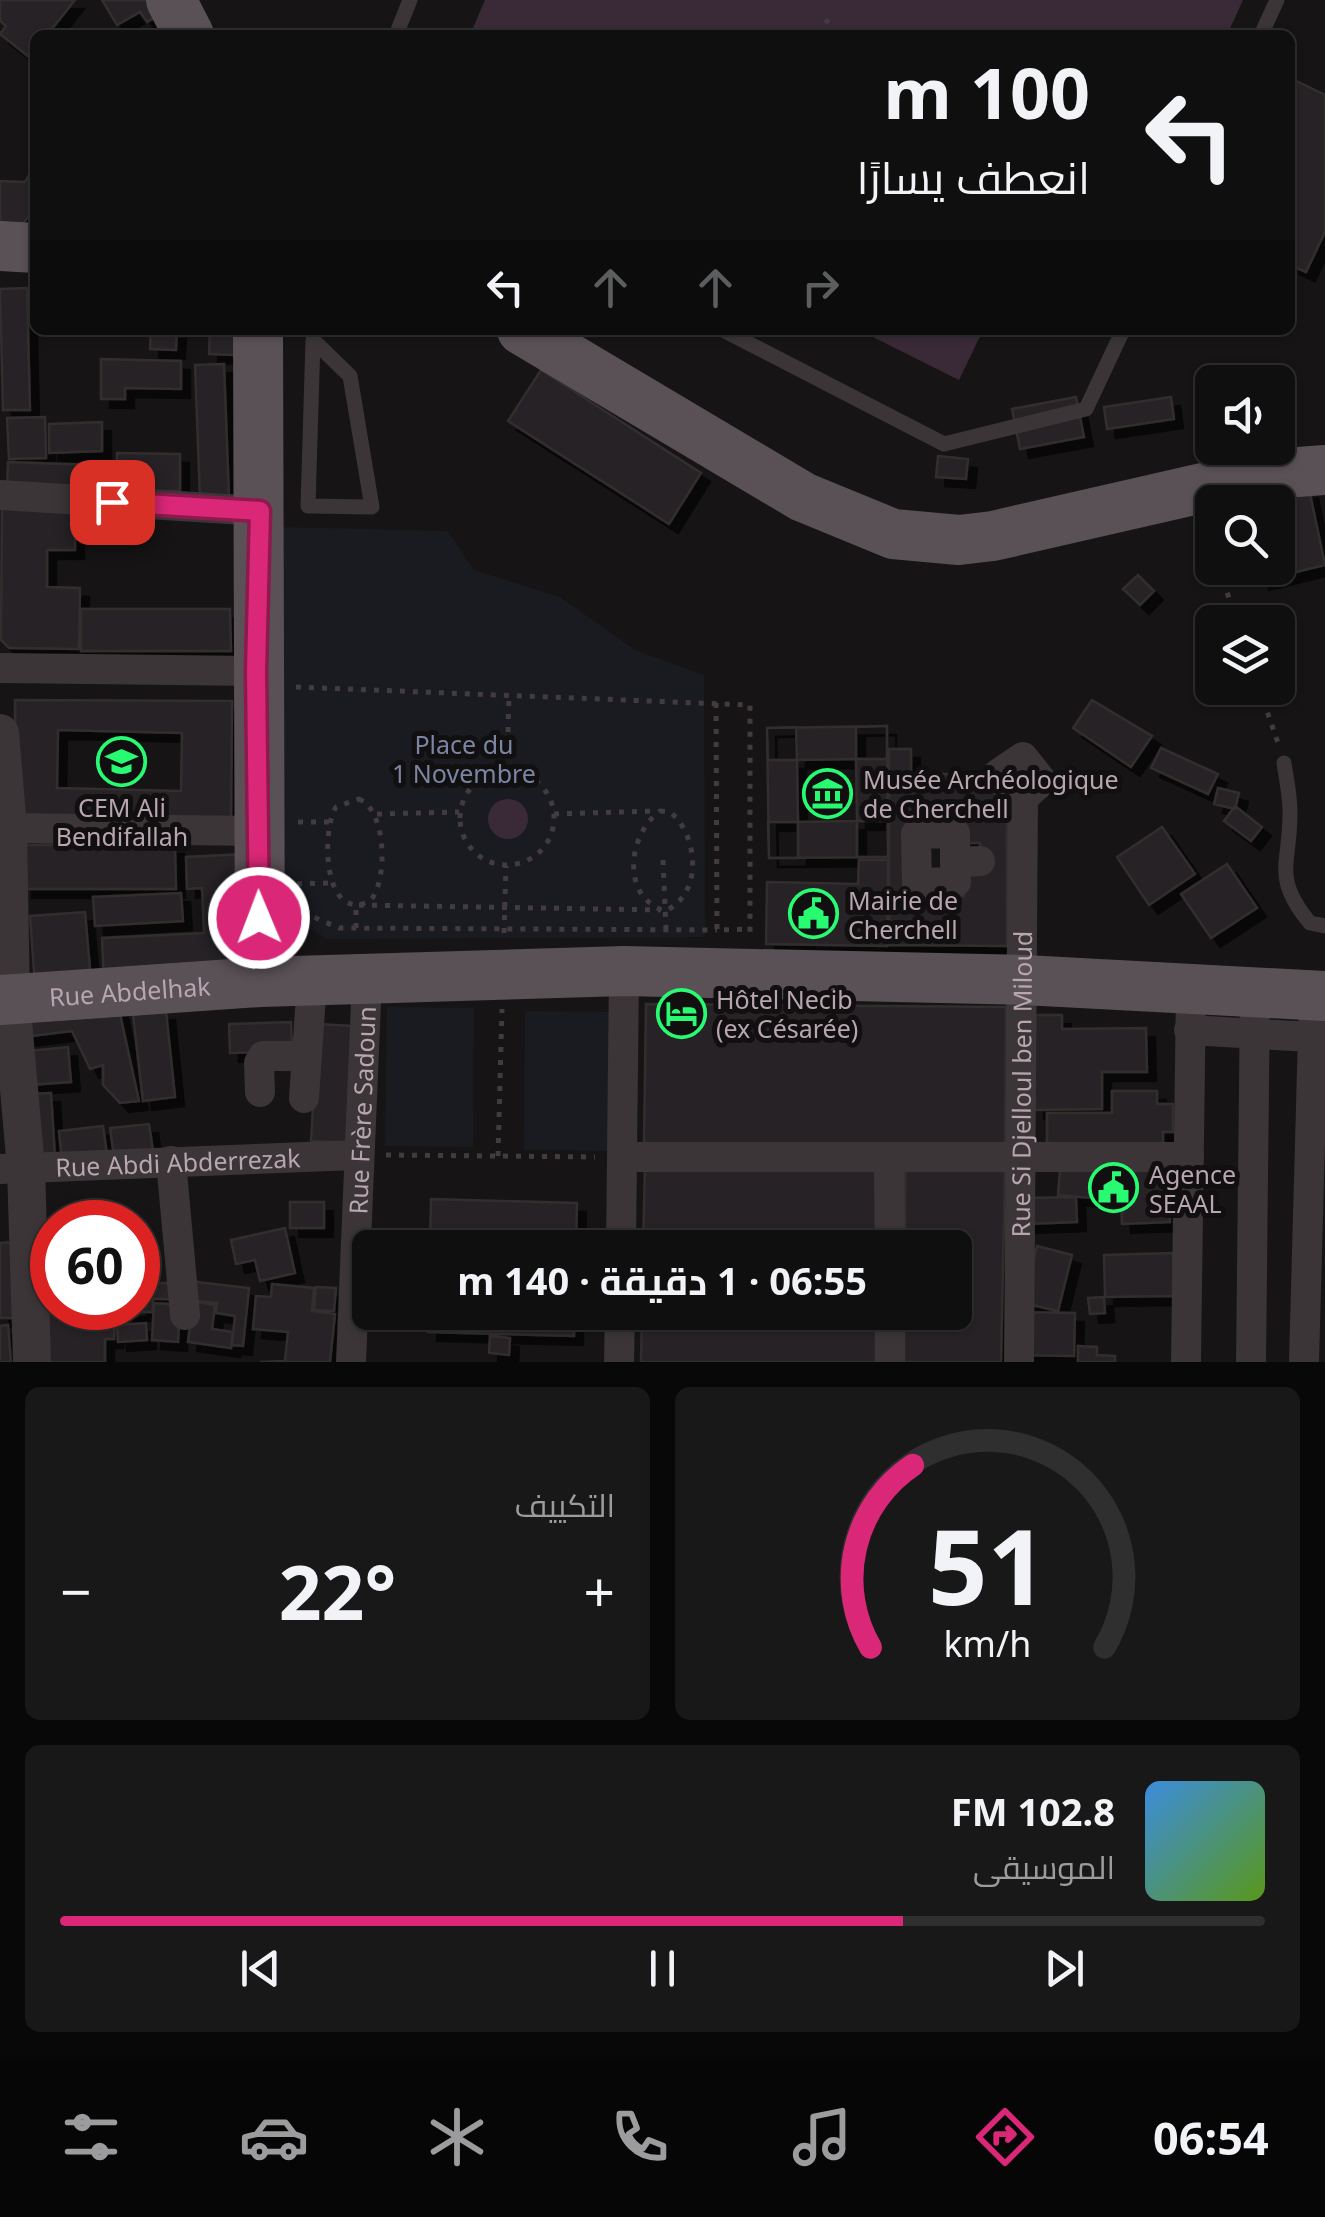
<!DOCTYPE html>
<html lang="ar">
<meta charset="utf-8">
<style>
:root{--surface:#100f0f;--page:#191818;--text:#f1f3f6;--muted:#9c9c9e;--line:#302f2f;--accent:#db2777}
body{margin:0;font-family:"Noto Sans",Cairo,sans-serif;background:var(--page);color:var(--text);direction:rtl;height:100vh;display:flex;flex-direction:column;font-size:38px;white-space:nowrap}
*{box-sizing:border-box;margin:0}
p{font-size:32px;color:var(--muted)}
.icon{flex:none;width:55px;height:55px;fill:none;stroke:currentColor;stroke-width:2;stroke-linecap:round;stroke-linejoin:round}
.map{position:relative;height:1362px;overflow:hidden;direction:ltr}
.sheet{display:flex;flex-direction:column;gap:25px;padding:25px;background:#090808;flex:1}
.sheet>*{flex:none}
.top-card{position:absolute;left:30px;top:30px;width:1265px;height:305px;border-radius:15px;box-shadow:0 2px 8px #0004,0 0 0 2px var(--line);direction:rtl;background:#100f0f;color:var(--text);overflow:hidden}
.controls{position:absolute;left:1195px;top:365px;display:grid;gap:20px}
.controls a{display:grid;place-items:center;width:100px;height:100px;border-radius:15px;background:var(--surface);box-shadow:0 2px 8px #0004,0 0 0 2px var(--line);font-size:50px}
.speed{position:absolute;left:30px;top:1200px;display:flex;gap:20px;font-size:50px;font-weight:700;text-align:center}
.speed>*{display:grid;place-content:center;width:130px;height:130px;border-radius:50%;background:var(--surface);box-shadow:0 2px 8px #0004,0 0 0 2px var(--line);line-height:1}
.speed .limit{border:15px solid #d22;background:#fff;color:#111}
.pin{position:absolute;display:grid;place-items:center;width:85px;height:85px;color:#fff;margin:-42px;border-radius:20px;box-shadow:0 5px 15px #0006}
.me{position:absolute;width:110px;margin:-55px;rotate:359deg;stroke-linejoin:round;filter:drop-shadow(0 0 8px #0008)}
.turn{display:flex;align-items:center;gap:35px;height:210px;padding:0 40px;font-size:45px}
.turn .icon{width:130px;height:130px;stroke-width:2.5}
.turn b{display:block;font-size:70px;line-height:85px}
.lanes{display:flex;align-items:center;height:95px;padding:0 40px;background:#0003;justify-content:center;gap:50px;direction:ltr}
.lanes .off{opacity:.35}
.big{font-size:75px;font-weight:700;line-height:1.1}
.sheet .widget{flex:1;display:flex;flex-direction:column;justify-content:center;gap:15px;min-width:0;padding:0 35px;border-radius:15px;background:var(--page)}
.sheet .dial{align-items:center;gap:0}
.dial svg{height:260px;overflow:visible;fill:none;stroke:var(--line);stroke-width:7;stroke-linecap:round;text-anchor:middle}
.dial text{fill:var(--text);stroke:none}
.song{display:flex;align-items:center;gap:30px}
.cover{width:120px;height:120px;border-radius:15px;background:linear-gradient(135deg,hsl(210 70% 55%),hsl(90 70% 35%))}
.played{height:10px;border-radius:5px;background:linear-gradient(90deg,var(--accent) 70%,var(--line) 70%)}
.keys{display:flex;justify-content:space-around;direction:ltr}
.heat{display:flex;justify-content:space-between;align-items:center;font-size:55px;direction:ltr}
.sheet .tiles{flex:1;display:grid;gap:25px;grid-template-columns:1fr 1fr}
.widget:last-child{grid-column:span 2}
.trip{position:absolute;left:352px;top:1230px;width:620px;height:100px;border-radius:15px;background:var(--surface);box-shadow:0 2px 8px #0004,0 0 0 2px var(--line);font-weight:700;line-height:100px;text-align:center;direction:rtl}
.dock{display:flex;height:160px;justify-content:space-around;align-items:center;background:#060606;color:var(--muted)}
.dock .icon{width:70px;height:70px}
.dock .current{color:var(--accent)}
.dock b{font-size:45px;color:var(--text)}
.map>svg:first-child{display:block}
.green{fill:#1a1b21}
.water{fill:#3a2a38}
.building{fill:#272425;stroke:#322e2f;stroke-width:2.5;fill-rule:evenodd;filter:url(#shadow)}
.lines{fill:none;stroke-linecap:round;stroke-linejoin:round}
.path{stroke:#423b3f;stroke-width:5;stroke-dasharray:5 8;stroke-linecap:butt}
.service{stroke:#3b3538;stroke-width:15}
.minor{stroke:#3b3538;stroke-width:30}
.tertiary{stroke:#3b3538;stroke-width:38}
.primary{stroke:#5a5156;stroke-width:50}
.route-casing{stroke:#8e194d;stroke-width:25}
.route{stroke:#db2777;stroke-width:18}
.labels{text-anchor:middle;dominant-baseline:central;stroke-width:10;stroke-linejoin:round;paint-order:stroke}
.park-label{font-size:25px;fill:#7b85a3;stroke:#110f0f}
.poi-label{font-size:25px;fill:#b7a5b0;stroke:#110f0f;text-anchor:start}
.street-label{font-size:25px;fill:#b7a5b0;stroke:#110f0f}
</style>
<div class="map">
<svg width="1325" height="1362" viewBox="0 0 1325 1362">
<defs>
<filter id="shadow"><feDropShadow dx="9" dy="9" stdDeviation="0" flood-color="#0009"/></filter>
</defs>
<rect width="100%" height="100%" fill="#161414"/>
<path class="green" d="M279,527l169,4 26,39 86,27 75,53 69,25 1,262 -379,2 -41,-26z
M387,1007l87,1 -1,139 -88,-1z
M525,1011l87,1 -1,139 -87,-1z"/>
<path class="water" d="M485,0h758l-16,35h-757z
M859,330h124l-24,50z
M488 819a20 20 0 1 1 40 0a20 20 0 1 1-40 0Z"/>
<path class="building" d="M0,0h75l-28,35h-12v15l-6,7 -29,-23 6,-8 -6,-5z
M102,0h48l9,15 -12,7 -7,-10 -23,13z
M1290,78l35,17v137l-19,40 -16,-7z
M35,165v40l-20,33 -15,-1v-56l25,1z
M27,288l3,122h-27l-3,-121z
M151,330h26l-1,20 -26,-1z
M210,330h26l-1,25 -26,-1z
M101,359l80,2v28l-56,-1v11h-24z
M224,364l5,134 -29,1 -5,-134z
M541,370l160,103 -32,51 -161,-103z
M1076,397l8,40 -64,12 -8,-40z
M1171,397l3,22 -67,10 -3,-22z
M45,417l1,41 -37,1 -2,-41z
M102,422v29l-53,2v-29z
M117,453l63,1v37l-64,-1z
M938,456l30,3 -2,20 -30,-2z
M8,462l86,3 -1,28 -86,-4z
M1309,489l16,76 -65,16 -3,-13h21v-66h-22z
M2,499h73v51h-28v37l33,1 -1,61 -70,-1 -8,-8z
M1138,575l16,16 -14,14 -17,-16z
M81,609h149l1,42h-150z
M15,700l217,1 -1,121 -216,-1zM58,730l124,3 -1,58 -124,-3z
M1092,700l60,36 -21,31 -58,-39z
M887,726l1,131 -119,1 -2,-130zM856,759l1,62 -59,1 -1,-62z
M887,726v33h-31v-32z
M796,727l1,33h-29l-1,-32z
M1161,748l57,26 -10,20 -57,-26z
M889,749h22v25h72l24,36v136l-118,-1zM907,821h57v22h16v32h-17l1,21h-57z
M1218,788l21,5 -4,16 -21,-5z
M1235,806l27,21 -11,14 -27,-20z
M857,821h31v36h-31z
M768,822h30v36h-29z
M1162,827l33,47 -46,31 -32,-48z
M23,845h152l1,44h-153z
M243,854l7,122 -146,7 -2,-45 102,-5 -2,-45 -15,1 -1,-32z
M859,860h29l-1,86 -121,-2 1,-62 91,2z
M1227,864l30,44 -46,30 -30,-44z
M181,893l2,28 -88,5 -2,-29z
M85,912l6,68 -56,4 -5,-68z
M117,1000l22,101 -19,2 -17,-18v-20l-13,4 -18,-38 -49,6 1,-31z
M646,1004l360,3 -1,141 -361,-4z
M166,1011l9,86 -32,4 -10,-86z
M1034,1015h28v14l84,-1 1,44h-45v37l-67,1z
M291,1022l1,29 -62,2 -1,-29z
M318,1024l35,2 -7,117 -35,-2z
M68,1047l3,35 -41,3 -3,-34z
M1112,1091h45v13h16v28h-10v14h-116v-33h65z
M51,1093l4,64 -23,1 -3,-64z
M149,1124l4,27 -39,5 -4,-28z
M103,1126l4,29 -45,6 -3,-30z
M1167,1153l3,69 -48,2 -3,-69z
M1061,1158l32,2 -2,38 -33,-3z
M645,1166l230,1 1,81h-233z
M905,1167l100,2 -4,193h-97v-50h51v-64l-32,-4 -1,4h-17z
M1076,1197l1,25 -51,2 -1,-26z
M431,1199l146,4 -1,45h-146z
M290,1202h34v26h-34z
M285,1228l10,45 -35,8 -5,-21 -19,4 -5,-24z
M17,1242l3,76h-20v-75z
M1037,1246l35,9 -14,56 -35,-8z
M1173,1253l1,43 -69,1 -1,-42z
M189,1281l60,7 -6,58 -11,-1 3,-29 -19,-3 1,-10 -30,-3z
M138,1283h39v16h-24v13h-34v-4h19z
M272,1284l42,4 -2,23 23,3 -5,48h-70l25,-1 3,-29 -35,-3 3,-33 15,1z
M316,1287l20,1 -2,23 -20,-1z
M44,1289l8,1v18h63l-1,31h-9v23h-57z
M1104,1297l1,16 -15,1 -2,-16z
M193,1301l22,4 -3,24 21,3 -2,16 -43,-6z
M154,1303l26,2 -2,37 -26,-2z
M429,1312h145v24l-146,-4z
M642,1312h234v50h-235z
M1016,1312l59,1 -1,43 -59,-1z
M146,1323l1,17 -29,2 -1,-17z
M8,1325l3,37h-11v-36z
M490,1336l20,2 -1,17 -20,-2z
M1078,1346l19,1v8l18,1v6h-37z"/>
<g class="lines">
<path class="path" d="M820,35l11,-22
M1204,525l8,24
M1219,568l18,54
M296,687l454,18v234
M1259,688l20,58
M716,703l1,227 33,-1
M460 818a47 47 0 1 1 94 0a47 47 0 1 1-94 0Z
M507,771l2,-76
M359,799c28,11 29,83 11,102 -47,23 -49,-70 -34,-94z
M660,811l10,1c28,22 34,82 -5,99 -45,-14 -37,-77 -5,-100z
M377,814l82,-2
M554,814l103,-3
M298,822h32
M663,860l3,69
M297,884l34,-1
M298,898l13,18 28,12 378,2
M356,928v-23l304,5
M504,933l2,-67
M386,1155l209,2
M498,1156l4,-147"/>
<path class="service" d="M396,35l14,-35
M1261,35l16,-35
M723,330l221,114 142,-35 37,-79
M313,340l37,36 22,131 -64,-1z
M1284,763c2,15 6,32 6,48 1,52 -19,65 20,112l15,3"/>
<g class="minor">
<path d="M0,495l260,16"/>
<path d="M0,668l256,3"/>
<path d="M8,828l248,3"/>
<path d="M955,862v-29l-39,1 1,49 39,-1 -1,-20 25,-1"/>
<path d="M1189,1030l123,7"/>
<path d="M260,1092l-1,-29 4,-7h44"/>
<path d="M304,1098l8,-117"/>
<path d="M623,1157h566"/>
<path d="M889,1158l1,90"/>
<path d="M171,1161l14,154"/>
<path id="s1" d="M0,1169l356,-14"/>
<path d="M621,1248l3,-277"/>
<path d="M890,1312v50"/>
<path id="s2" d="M351,1362l16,-384"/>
<path d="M619,1362l1,-50"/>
<path id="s3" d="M1019,1362l4,-564 19,-17 -19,-24 -25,17 25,35"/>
<path d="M1186,1362l5,-373"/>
<path d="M1251,1362l4,-368"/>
<path d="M1304,1362l10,-366"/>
</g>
<path class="tertiary" d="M0,733l8,95 3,171 15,169 6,194"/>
<g class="primary">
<path d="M171,0l18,35"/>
<path d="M0,246l35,2"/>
<path d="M258,330l2,652"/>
<path d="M522,330l281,167 90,37 66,6 34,-4 266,-61 66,-5"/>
<path id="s4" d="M0,1000l260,-18 364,-11 400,9 301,16"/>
</g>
</g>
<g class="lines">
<defs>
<path id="route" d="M112,502l148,9 -4,160 3,247"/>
</defs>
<use href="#route" class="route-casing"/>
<use href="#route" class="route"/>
</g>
<defs>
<symbol id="school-ring" viewBox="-11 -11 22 22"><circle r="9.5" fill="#110f0f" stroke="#28fa72" stroke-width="1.5"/><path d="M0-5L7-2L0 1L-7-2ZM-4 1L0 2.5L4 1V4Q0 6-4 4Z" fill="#28fa72"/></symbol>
<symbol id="museum-ring" viewBox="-11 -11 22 22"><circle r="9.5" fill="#110f0f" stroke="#28fa72" stroke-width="1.5"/><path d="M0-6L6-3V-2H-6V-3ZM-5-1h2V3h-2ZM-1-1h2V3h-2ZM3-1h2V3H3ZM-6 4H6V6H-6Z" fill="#28fa72"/></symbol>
<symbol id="civic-ring" viewBox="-11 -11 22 22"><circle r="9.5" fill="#110f0f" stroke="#28fa72" stroke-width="1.5"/><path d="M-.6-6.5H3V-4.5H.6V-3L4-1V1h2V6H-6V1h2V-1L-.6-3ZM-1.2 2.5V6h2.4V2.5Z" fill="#28fa72"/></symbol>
<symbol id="hotel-ring" viewBox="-11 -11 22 22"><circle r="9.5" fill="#110f0f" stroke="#28fa72" stroke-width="1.5"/><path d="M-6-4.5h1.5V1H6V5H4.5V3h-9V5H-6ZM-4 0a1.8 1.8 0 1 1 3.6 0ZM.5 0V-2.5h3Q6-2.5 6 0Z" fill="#28fa72"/></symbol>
</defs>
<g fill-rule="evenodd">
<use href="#school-ring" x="94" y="734" width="55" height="55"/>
<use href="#museum-ring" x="800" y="766" width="55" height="55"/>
<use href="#civic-ring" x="786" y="886" width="55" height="55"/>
<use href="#hotel-ring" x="654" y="986" width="55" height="55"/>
<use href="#civic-ring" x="1086" y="1160" width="55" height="55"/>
</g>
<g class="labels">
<g class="park-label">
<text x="464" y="744">Place du<tspan x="464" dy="29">1 Novembre</tspan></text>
</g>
<g class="poi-label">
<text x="863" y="779">Musée Archéologique<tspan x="863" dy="29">de Cherchell</tspan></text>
<text x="122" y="807" text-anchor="middle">CEM Ali<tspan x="122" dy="29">Bendifallah</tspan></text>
<text x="848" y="900">Mairie de<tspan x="848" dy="29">Cherchell</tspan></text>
<text x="716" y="999">Hôtel Necib<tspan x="716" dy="29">(ex Césarée)</tspan></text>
<text x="1149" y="1174">Agence<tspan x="1149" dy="29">SEAAL</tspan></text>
</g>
<g class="street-label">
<text stroke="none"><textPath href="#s4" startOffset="130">Rue Abdelhak</textPath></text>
<text stroke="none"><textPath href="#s3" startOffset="278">Rue Si Djelloul ben Miloud</textPath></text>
<text stroke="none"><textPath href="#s2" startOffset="252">Rue Frère Sadoun</textPath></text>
<text stroke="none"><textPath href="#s1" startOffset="178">Rue Abdi Abderrezak</textPath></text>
</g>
</g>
</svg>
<div class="controls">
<a><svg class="icon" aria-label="sound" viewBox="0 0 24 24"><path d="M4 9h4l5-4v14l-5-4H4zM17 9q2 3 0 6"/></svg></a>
<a><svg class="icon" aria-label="search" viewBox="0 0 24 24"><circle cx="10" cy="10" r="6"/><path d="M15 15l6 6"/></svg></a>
<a><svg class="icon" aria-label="layers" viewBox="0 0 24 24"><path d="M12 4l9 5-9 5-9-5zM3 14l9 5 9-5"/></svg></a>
</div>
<div class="speed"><div class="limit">60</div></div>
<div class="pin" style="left:112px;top:502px;background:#d93025"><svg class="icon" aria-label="arrive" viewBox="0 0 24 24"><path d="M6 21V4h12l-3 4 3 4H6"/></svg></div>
<svg class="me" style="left:259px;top:918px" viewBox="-20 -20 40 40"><circle r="17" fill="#db2777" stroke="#fff" stroke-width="3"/><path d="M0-11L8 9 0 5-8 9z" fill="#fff"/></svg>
<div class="trip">06:55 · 1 دقيقة · 140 m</div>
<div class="top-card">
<div class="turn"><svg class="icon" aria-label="left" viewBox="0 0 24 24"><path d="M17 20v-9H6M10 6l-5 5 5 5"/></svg><div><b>100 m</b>انعطف يسارًا</div></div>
<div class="lanes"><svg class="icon" aria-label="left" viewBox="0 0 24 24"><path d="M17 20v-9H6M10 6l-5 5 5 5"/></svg><svg class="icon off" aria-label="ahead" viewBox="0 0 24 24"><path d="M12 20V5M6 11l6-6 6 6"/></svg><svg class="icon off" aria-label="ahead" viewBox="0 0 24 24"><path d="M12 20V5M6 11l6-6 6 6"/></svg><svg class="icon off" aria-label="right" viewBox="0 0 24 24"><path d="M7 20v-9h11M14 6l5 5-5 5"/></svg></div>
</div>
</div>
<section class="sheet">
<div class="tiles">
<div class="widget dial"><svg viewBox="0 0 100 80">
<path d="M14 69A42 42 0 1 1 86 69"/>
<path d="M14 69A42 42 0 0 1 27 13" stroke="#db2777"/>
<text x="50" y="56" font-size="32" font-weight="700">51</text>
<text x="50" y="72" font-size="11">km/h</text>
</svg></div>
<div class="widget"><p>التكييف</p>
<div class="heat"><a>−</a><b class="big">22°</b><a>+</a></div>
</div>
<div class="widget">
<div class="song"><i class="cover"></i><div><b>102.8 FM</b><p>الموسيقى</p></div></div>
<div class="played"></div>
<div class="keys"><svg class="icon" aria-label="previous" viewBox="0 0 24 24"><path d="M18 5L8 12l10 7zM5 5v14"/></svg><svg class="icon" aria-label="pause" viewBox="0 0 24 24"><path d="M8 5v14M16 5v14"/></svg><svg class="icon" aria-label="next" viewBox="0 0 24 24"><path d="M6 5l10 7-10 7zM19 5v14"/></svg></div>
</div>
</div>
</section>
<nav class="dock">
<b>06:54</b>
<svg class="icon current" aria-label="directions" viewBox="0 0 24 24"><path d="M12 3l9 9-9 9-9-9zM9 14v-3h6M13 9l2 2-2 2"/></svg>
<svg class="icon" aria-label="music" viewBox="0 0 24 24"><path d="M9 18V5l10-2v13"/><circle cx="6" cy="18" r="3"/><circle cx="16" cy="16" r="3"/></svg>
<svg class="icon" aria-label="phone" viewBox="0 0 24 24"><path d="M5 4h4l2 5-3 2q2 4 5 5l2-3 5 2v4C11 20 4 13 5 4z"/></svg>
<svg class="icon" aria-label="climate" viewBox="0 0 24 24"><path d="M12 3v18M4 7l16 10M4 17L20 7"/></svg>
<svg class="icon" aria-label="car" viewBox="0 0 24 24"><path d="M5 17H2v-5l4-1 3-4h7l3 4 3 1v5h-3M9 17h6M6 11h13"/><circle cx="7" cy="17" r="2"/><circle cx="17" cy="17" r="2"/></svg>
<svg class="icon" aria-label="filters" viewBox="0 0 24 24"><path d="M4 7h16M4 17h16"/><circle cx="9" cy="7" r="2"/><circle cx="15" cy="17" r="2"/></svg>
</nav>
